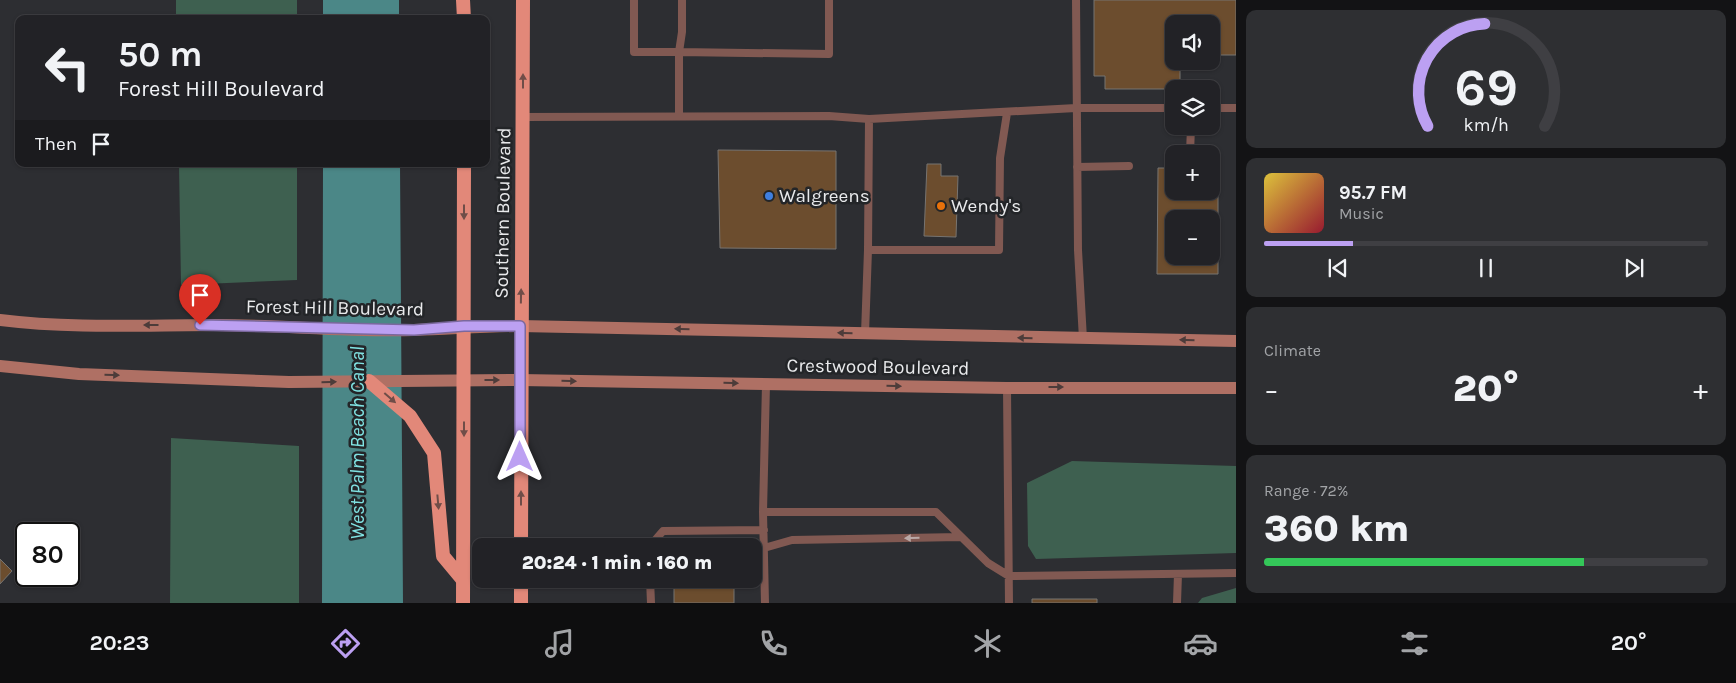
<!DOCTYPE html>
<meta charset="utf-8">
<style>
:root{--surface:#222226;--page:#2e2f32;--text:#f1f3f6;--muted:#a2a4a7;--line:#3f3f43;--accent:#bca0f2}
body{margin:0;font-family:Karla,sans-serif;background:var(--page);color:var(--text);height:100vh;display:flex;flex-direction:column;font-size:19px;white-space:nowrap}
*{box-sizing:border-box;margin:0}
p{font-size:16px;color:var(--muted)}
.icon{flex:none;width:28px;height:28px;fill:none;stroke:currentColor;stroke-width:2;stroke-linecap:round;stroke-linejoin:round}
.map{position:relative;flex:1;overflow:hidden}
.panel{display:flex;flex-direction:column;gap:10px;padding:10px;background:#131315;width:500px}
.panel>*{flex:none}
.hud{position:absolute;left:15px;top:15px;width:475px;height:152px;border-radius:10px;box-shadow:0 1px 4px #0004,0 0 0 1px var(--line);background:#222226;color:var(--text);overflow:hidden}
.fabs{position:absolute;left:1165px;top:15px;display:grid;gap:10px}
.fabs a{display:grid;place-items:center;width:55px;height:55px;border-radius:10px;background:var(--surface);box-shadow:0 1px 4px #0004,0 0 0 1px var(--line);font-size:25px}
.speed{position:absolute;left:15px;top:522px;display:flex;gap:10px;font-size:25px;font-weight:700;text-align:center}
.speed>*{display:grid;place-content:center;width:65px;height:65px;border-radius:50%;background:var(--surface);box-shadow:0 1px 4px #0004,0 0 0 1px var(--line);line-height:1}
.speed .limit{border:2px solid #111;border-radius:8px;background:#fff;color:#111}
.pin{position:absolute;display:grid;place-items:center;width:42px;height:42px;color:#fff;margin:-51px -21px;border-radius:50% 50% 50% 0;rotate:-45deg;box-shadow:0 0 5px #0007}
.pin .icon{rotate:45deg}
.me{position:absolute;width:55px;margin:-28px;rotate:0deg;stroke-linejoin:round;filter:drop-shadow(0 0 4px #0008)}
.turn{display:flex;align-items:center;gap:18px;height:105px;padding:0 20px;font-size:22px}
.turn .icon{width:65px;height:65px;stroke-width:2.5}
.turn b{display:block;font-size:35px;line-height:42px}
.then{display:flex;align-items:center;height:48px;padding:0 20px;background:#0003;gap:10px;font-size:19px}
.big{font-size:38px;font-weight:800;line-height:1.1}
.panel .card{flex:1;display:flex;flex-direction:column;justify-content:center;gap:8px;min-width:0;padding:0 18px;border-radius:10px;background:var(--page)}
.panel .dial{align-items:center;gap:0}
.dial svg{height:130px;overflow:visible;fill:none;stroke:var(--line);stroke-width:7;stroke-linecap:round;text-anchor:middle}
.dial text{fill:var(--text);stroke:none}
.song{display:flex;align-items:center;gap:15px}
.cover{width:60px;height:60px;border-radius:8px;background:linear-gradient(135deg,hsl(50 70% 55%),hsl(350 70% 35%))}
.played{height:5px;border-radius:2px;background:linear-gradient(90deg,var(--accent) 20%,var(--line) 20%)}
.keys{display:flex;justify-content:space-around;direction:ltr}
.heat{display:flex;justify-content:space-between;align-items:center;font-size:28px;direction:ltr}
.charge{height:8px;border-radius:4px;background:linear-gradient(90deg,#34c759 72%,var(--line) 0)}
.trip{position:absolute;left:472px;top:538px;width:290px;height:50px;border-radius:10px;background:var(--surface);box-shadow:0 1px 4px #0004,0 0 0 1px var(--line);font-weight:800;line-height:50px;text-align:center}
.tabs{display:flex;height:80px;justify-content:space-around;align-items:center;background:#0e0e0f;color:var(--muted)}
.tabs .icon{width:35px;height:35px}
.tabs .current{color:var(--accent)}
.tabs b{font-size:22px;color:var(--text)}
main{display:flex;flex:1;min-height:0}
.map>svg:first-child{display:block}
.green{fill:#3e6050}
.water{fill:#4b8787}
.building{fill:#6c4d2e;stroke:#777471;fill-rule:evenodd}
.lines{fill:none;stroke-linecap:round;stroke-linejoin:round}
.service{stroke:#815952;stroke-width:8}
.secondary{stroke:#af7064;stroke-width:12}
.trunk{stroke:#e28879;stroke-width:14}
.oneway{fill:#6f4d48}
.oneway2{fill:#4d3c3a}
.oneway3{fill:#baa9a7}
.route-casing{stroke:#7a689d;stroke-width:12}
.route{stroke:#bca0f2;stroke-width:9}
.shop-dot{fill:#3f7fe0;stroke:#232528;stroke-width:2}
.food-dot{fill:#e8710a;stroke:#232528;stroke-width:2}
.labels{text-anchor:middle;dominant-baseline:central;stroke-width:5;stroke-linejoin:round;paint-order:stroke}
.poi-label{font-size:19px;fill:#e9eaec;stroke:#232528;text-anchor:start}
.street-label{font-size:19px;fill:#e9eaec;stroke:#232528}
.water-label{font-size:20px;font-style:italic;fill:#80e2e2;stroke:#232528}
</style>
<main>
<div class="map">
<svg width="1236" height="603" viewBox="0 0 1236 603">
<rect width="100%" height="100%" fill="#2d2e32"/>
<path class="green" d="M176,0h121v19h-121z
M179,164h118v116l-116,5z
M171,438l128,8v157h-129z
M1072,461l164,5v87l-200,6 -8,-13 -1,-63z
M1236,588v15h-38l4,-5z"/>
<path class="water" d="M323,0h76v19h-76z
M323,164h77l3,439h-81z"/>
<path class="building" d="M1094,0h142v55h-25v-31h-37v37h6v28h-75v-13h-11z
M718,150l118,1v98l-116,-1z
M927,164h14v12h17l-2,61 -32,-1z
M1158,168h16v23h37v-22h7v105h-61zM1174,219h37v37h-37z
M733,540v6h-59v-5z
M0,559l12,12 -12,13z
M674,579h60v24h-60z
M1032,599h65v4h-65z"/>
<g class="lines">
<path class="service" d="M634,0v52h45l3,-20v-32
M1076,0l2,250 5,89
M1211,108h25
M679,116v-64l150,2v-54
M523,117l306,-1 40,3 207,-11h98
M869,119l-1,131h131l1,-92 7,-45
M1190,154l1,-28
M1077,167l52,-1
M865,334l3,-84
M1007,388l2,215
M763,512h173l52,51 21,13 227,-3
M650,546l13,-15 101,-1
M764,548l28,-8 168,-3
M650,579l1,24
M765,603l-2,-91 3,-128
M1177,603l1,-29"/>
<path class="secondary" d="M0,320c72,9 144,5 216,5 66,0 132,7 198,5 36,-1 71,-4 106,-4l716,15
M0,366l79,8 210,8 231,-2 487,8h229"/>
<path class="trunk" d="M463,0l1,19
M369,381l41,35 24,37 9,103 20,24
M521,546l2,-546
M521,579v24
M463,603l1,-439"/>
</g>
<defs><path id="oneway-solid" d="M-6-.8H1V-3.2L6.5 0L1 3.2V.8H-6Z" transform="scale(1.25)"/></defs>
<g class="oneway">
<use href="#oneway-solid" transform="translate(523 81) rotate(-90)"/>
<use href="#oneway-solid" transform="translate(464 212) rotate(90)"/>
<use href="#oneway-solid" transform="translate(521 296) rotate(-89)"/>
<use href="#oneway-solid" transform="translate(390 398) rotate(41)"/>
<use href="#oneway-solid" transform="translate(464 429) rotate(90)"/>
<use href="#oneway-solid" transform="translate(521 498) rotate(-90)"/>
<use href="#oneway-solid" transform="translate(438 502) rotate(85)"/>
</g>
<g class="oneway2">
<use href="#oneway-solid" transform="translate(151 325) rotate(180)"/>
<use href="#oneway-solid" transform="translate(682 329) rotate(-179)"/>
<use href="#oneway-solid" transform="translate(845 333) rotate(-178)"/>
<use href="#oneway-solid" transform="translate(1025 338) rotate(-179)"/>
<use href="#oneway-solid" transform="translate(1187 340) rotate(-179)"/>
<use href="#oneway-solid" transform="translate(112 375) rotate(2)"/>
<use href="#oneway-solid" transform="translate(492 380)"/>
<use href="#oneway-solid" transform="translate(569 381) rotate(1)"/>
<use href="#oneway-solid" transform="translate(329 382) rotate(-1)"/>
<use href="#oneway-solid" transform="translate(731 383) rotate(1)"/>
<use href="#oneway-solid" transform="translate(894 386) rotate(1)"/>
<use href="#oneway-solid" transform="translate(1056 387)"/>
</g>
<use class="oneway3" href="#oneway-solid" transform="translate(912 538) rotate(179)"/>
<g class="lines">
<defs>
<path id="route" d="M200,325l214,5 50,-4h56v131"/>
</defs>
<use href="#route" class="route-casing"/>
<use href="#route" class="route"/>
</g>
<circle class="shop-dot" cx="769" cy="196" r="5"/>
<circle class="food-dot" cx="941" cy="206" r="5"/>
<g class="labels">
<g class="poi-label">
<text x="779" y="196">Walgreens</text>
<text x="951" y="206">Wendy's</text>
</g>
<g class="street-label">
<text transform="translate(503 213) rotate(-89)">Southern Boulevard</text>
<text transform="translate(335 308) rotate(1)">Forest Hill Boulevard</text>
<text transform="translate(878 367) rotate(1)">Crestwood Boulevard</text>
</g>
<g class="water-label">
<text transform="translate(357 443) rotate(-90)">West Palm Beach Canal</text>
</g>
</g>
</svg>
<div class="fabs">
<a><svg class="icon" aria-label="sound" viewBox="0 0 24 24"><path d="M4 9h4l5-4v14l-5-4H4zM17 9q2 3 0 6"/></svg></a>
<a><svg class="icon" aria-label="layers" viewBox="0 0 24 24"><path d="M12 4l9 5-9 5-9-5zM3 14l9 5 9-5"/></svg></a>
<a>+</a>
<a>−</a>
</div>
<div class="speed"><div class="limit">80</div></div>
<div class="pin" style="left:200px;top:325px;background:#d93025"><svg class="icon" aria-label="arrive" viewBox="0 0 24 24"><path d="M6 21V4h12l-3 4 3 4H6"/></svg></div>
<svg class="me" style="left:520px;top:457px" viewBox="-20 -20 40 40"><path d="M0-17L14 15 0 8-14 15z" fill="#bca0f2" stroke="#fff" stroke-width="4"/></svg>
<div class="trip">20:24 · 1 min · 160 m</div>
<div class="hud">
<div class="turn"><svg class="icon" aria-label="left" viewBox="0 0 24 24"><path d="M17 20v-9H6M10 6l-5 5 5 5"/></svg><div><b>50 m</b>Forest Hill Boulevard</div></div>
<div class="then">Then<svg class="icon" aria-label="arrive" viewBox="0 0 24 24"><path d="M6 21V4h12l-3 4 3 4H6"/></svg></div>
</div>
</div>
<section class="panel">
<div class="card dial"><svg viewBox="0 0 100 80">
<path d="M14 69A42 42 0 1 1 86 69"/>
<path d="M14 69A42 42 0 0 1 49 6" stroke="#bca0f2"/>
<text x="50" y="56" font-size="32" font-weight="700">69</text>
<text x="50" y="72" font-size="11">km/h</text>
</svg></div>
<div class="card">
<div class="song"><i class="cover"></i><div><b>95.7 FM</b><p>Music</p></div></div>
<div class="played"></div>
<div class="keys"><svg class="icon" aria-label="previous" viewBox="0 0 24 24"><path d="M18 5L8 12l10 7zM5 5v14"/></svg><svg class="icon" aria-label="pause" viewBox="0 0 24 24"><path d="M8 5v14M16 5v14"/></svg><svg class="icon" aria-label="next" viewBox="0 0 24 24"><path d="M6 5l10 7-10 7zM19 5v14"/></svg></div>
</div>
<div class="card"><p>Climate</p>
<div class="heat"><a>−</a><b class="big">20°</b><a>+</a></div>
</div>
<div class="card"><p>Range · 72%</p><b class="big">360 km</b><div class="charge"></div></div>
</section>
</main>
<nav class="tabs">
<b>20:23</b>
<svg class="icon current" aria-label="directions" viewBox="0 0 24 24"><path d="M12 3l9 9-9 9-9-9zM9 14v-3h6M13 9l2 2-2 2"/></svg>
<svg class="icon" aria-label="music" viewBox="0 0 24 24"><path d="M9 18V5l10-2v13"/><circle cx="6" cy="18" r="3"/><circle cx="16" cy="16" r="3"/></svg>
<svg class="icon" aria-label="phone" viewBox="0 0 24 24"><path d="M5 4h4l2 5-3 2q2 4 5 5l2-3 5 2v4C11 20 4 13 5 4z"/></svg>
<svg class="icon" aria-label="climate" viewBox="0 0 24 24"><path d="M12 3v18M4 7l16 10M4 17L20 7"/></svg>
<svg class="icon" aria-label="car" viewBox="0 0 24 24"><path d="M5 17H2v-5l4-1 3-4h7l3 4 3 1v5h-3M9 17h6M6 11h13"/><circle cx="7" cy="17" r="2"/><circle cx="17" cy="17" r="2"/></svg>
<svg class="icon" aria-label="filters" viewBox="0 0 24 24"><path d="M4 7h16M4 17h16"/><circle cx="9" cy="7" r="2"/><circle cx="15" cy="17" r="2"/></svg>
<b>20°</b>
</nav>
